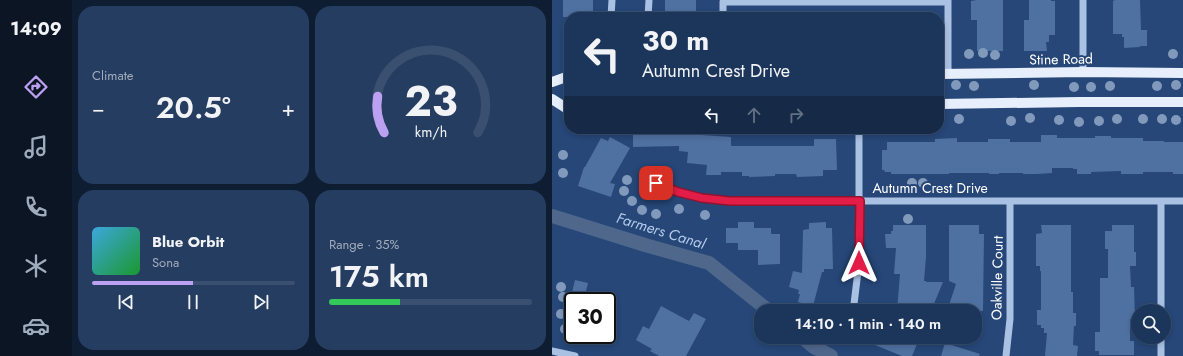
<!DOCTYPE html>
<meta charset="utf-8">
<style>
:root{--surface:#1c355a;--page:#253d60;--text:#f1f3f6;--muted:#a0abbb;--line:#3a5070;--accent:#bca0f2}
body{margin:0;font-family:Jost,sans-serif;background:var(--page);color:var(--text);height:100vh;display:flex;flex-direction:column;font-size:15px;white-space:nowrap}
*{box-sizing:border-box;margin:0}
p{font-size:13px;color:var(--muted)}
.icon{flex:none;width:22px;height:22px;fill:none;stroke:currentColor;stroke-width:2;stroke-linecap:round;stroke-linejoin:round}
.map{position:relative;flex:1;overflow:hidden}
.sheet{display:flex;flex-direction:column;gap:6px;padding:6px;background:#0f1d32;width:480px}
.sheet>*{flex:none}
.guide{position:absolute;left:12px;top:12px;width:380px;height:122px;border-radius:16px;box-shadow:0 2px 6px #0003,0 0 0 1px var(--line);background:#1c355a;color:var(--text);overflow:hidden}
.tools{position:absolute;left:579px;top:304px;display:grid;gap:8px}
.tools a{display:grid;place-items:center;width:40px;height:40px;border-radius:50%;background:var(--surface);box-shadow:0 2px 6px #0003,0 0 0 1px var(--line);font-size:20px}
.speed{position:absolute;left:12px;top:292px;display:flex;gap:8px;font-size:20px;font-weight:700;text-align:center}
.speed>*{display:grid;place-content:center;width:52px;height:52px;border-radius:50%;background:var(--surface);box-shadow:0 2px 6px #0003,0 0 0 1px var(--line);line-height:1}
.speed .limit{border:2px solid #111;border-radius:6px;background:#fff;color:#111}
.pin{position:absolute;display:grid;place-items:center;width:34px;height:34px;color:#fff;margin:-17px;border-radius:8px;box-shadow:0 2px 6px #0006}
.me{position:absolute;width:44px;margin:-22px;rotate:0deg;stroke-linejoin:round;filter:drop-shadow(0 0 3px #0008)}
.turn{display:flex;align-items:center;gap:14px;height:84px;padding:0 12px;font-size:18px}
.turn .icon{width:52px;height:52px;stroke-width:2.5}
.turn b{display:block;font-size:28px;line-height:34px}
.lanes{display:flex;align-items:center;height:38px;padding:0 12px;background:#0003;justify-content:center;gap:20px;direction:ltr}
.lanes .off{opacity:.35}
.big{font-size:30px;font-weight:600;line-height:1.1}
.sheet .tile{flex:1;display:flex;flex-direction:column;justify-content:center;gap:6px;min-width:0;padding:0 14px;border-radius:16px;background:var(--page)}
.sheet .dial{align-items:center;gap:0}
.dial svg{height:104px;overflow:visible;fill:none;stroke:var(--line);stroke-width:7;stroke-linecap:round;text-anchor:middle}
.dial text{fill:var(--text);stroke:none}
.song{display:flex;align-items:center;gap:12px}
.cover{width:48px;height:48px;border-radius:6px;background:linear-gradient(135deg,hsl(200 70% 55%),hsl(130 70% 35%))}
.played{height:4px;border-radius:2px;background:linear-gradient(90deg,var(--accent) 50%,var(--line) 50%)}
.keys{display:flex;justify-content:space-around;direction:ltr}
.heat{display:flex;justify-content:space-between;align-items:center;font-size:22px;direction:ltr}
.charge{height:6px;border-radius:3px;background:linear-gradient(90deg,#34c759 35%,var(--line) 0)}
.sheet .tiles{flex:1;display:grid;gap:6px;grid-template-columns:repeat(2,1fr)}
.trip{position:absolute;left:202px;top:304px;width:228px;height:40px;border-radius:16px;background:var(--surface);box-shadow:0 2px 6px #0003,0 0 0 1px var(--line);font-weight:600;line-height:40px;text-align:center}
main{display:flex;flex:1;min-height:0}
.dock{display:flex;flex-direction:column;width:72px;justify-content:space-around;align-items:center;background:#0b1524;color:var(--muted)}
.dock .icon{width:28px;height:28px}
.dock .on{color:var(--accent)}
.dock b{font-size:18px;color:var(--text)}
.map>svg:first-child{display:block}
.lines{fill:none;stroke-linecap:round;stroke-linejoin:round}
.canal{stroke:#4e678b;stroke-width:14}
.building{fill:#4f71a1}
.minor{stroke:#a9c1e3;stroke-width:7}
.major{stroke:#e8effc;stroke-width:10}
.tree{fill:#8199bb}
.route-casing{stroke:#92132f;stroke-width:10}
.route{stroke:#e11d48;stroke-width:7}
.labels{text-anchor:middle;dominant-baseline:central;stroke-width:4;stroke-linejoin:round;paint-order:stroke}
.street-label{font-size:14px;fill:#fff;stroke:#264778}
.water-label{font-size:15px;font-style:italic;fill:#b4cbeb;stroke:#264778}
</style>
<main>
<nav class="dock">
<b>14:09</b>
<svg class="icon on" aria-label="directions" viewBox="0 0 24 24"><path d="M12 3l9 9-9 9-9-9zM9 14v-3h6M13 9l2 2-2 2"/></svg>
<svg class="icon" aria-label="music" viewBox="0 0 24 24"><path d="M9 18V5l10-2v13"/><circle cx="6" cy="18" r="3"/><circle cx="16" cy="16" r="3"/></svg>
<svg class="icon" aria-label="phone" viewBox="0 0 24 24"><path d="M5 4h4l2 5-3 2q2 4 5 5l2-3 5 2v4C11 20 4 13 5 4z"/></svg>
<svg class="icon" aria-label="climate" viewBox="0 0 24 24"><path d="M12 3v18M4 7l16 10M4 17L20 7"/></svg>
<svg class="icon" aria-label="car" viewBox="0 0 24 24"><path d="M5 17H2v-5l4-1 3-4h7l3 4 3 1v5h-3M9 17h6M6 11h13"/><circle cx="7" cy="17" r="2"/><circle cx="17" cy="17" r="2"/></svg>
</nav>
<section class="sheet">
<div class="tiles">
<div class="tile"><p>Climate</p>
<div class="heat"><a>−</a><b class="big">20.5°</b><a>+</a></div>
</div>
<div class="tile dial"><svg viewBox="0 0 100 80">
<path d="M14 69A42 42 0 1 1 86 69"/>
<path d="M14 69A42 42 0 0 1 9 41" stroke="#bca0f2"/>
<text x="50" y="56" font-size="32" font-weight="700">23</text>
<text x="50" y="72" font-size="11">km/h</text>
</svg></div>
<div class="tile">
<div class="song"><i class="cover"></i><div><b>Blue Orbit</b><p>Sona</p></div></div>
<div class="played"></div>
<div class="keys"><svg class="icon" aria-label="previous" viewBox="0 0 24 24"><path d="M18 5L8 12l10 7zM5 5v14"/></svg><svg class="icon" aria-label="pause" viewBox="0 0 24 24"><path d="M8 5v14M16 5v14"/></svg><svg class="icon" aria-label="next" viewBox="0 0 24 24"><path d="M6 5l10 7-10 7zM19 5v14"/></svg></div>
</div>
<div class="tile"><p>Range · 35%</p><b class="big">175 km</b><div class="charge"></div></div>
</div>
</section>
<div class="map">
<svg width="631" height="356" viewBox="0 0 631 356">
<rect width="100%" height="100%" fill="#264778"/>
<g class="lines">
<path class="canal" d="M0,216l93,29 64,18 60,48
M250,337l12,10 17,9"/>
</g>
<path class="building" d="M11,0h30v17h-30z
M113,0h31v17h-31z
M425,0h26v51h-26v-31h-6v-19z
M477,0h22v1h4v34h-6v7h-3l1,9h-23v-31h5z
M563,0h25l1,30h6v16h-7v1l-16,1v-11h-2v-3h-9v-33z
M81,131h39v2l59,4v9h83v-7h22l1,31h-14v6l-26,1 -1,-3h-21v2l-26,1v-1h-7v-4h-21v3h-15l1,-10 -20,-2 1,-11 -9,-1v-5l-46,1z
M489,135h16v3h38v-2h16v2h32v3h21v1h19v32h-10v-2h-30v2h-22v-3l-30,1v2h-14v-5h-4v-1h-21v5l-15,1h-14v-1h-24v1h-10v-1h-40v1h-58v-2h-6l-1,-2h-2v-20h5v-8h48v-3l22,-1v4h31v-3h22v3h31z
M58,137l20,11 -20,35 5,1 -4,13 -33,-11 6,-19h1l16,-29 7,3z
M186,222h16v6h17v6h9v30l-22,1v-15h-20v-7h-12v-15h12z
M274,222v6h6l1,41h-9v3h-2l-9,34 -15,-4 2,-8h-2l1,-4 -10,-3 4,-16 9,2 1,-43 6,-1v-6z
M341,225h33v32l-2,24h2v1h17l-12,29h-34l3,-37h-6l2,-26h-10l-1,-14h6v-3h2z
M397,225h30v9h5l-1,77h-36l9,-27 -7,-3z
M489,225h30v67h2v21h3v13h-2l-1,19 5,1 -1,10h-32l2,-23h-3v-5h-3v-3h-4v-15h4v-39h-1v-5h-4v-32l6,-1z
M560,225h22v27h2v14h-6l1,21h3l1,32h-5v22h4v14h-35v-4h-4v-19h5v-54h8v-29h-3v-18h7z
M23,280l13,3 -2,8 24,6 -1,4h-39z
M109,306l28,15 5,-8 12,6 -20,37h-27l-9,-5 2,-2 -16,-9 7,-14 6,3z
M326,337h42l-8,19h-10l-27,-11z
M393,343l35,11 -1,2h-38z"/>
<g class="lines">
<path class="minor" d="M59,17l1,-17
M96,17l1,-17
M171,17v-15h225
M531,72v-72
M396,74v-74
M104,183l22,9 24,6 28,3h453
M609,201v110
M302,304l5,-41v-134
M609,337v19
M0,351l23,5
M454,356l4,-37v-118"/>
<path class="major" d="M387,74l144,-2 100,1
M0,82l17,-6
M0,99l14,9 3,-1
M387,104l140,-2h104"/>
</g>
<g class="tree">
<circle cx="431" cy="53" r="5"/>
<circle cx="417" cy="54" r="5"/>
<circle cx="621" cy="54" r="5"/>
<circle cx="443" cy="55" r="5"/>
<circle cx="404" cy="85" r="5"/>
<circle cx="482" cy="85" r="5"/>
<circle cx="624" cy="85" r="5"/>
<circle cx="422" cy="86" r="5"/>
<circle cx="558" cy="86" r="5"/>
<circle cx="605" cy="86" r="5"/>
<circle cx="522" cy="87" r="5"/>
<circle cx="539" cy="87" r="5"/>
<circle cx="478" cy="118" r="5"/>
<circle cx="407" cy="119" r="5"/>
<circle cx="565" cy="119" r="5"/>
<circle cx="591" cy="119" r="5"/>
<circle cx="610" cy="119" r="5"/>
<circle cx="507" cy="120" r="5"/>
<circle cx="624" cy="120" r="5"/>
<circle cx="459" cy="121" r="5"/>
<circle cx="547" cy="121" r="5"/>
<circle cx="527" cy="122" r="5"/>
<circle cx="11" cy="155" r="5"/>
<circle cx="11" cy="173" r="5"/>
<circle cx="75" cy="180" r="5"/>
<circle cx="360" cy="183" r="5"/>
<circle cx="371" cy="183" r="5"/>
<circle cx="72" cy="191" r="5"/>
<circle cx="80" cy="201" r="5"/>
<circle cx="127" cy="209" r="5"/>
<circle cx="90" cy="210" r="5"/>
<circle cx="104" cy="214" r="5"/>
<circle cx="153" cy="215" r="5"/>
<circle cx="356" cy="219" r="5"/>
<circle cx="9" cy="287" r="5"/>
<circle cx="11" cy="297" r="5"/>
<circle cx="9" cy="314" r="5"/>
<circle cx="13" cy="329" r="5"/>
</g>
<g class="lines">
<defs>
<path id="route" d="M104,183l22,9 24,6 28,3h130l-1,62"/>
</defs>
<use href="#route" class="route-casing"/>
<use href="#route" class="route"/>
</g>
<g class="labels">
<g class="street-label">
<text transform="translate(509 59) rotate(-1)">Stine Road</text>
<text x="378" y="188">Autumn Crest Drive</text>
<text transform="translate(445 278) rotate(-89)">Oakville Court</text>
</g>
<g class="water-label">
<text transform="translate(109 231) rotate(17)">Farmers Canal</text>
</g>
</g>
</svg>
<div class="tools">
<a><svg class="icon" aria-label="search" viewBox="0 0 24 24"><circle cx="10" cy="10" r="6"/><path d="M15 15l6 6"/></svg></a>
</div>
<div class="speed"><div class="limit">30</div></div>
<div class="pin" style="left:104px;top:183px;background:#d93025"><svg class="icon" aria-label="arrive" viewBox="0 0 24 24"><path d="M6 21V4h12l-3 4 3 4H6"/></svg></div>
<svg class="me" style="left:307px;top:263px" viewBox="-20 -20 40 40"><path d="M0-17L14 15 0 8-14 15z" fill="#e11d48" stroke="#fff" stroke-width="4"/></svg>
<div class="trip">14:10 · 1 min · 140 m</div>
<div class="guide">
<div class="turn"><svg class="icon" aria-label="left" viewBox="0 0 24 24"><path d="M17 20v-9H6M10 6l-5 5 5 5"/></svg><div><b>30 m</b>Autumn Crest Drive</div></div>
<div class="lanes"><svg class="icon" aria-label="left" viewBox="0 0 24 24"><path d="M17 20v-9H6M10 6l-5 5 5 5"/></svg><svg class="icon off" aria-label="ahead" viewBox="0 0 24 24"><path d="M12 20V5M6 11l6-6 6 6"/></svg><svg class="icon off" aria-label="right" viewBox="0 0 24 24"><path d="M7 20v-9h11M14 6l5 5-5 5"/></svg></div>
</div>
</div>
</main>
